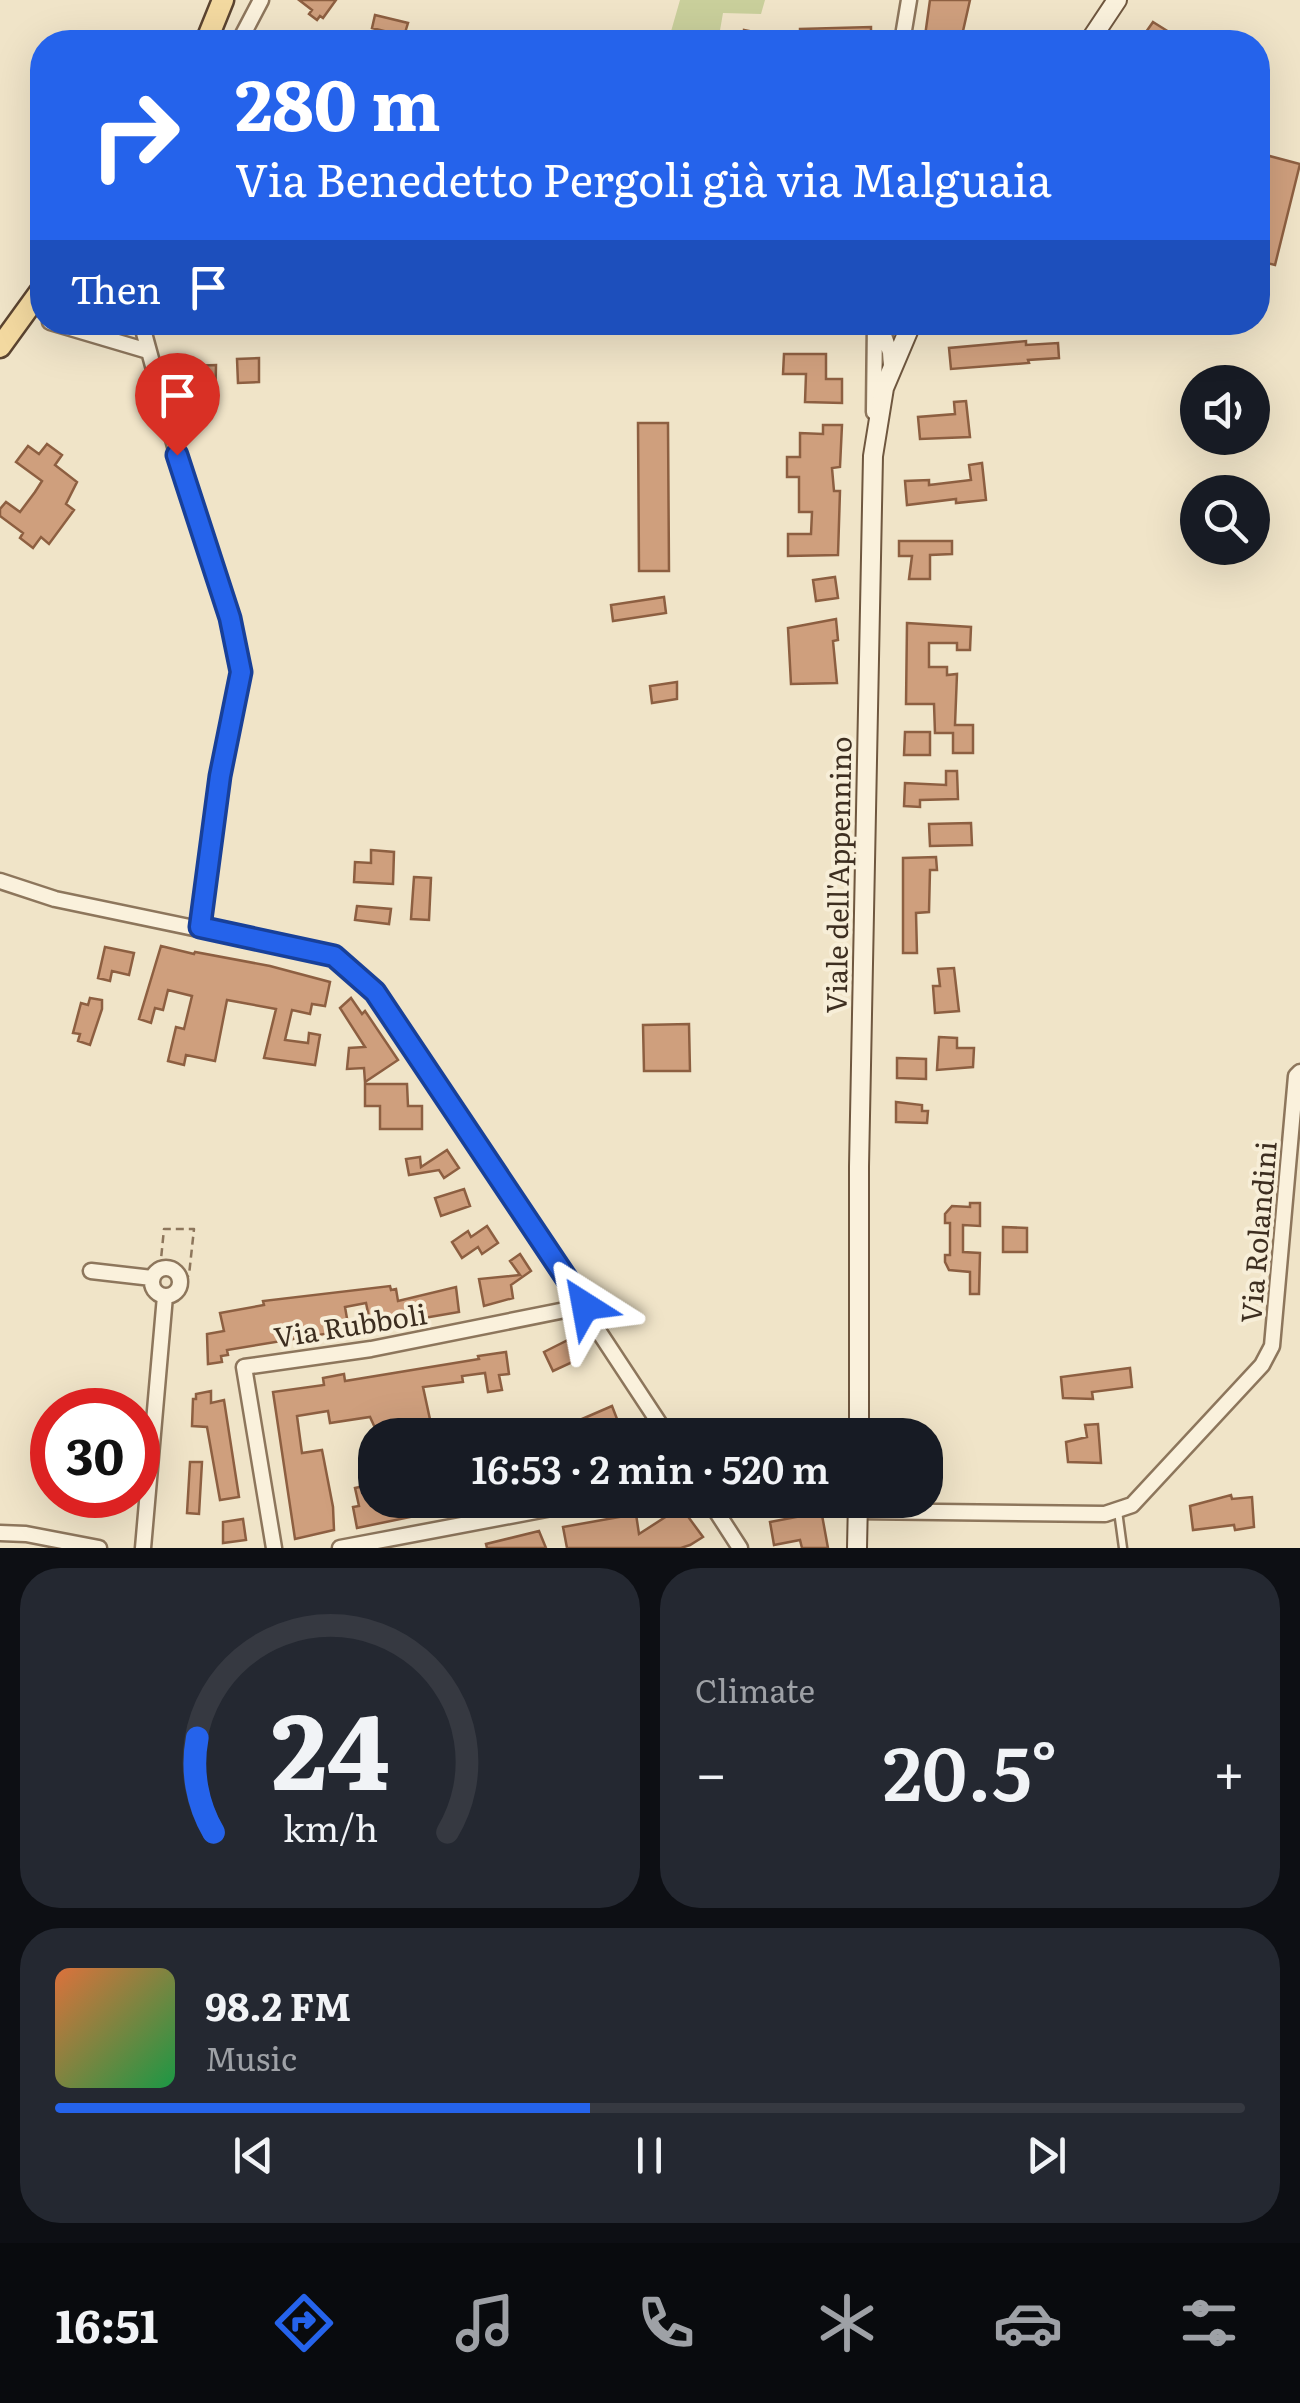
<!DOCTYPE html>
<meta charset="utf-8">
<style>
:root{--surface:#171b24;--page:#242831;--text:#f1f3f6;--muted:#9ea1a6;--line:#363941;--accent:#2563eb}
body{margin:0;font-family:Literata,serif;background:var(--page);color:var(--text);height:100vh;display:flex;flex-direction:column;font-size:38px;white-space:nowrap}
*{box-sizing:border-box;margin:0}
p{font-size:32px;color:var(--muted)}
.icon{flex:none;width:55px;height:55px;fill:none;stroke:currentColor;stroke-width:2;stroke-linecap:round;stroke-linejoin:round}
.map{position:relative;height:1548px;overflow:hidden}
.panel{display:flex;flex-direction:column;gap:20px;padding:20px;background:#0d0f14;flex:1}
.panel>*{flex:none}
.banner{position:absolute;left:30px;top:30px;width:1240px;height:305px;border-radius:40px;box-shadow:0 10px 40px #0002;background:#2563eb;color:#fff;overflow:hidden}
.buttons{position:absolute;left:1180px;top:365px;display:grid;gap:20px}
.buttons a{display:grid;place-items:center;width:90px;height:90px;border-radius:50%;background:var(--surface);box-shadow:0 10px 40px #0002;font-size:50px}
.speed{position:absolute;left:30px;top:1388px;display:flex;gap:20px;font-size:50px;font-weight:700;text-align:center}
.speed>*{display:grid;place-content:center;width:130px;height:130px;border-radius:50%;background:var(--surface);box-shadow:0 10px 40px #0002;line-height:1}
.speed .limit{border:15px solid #d22;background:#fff;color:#111}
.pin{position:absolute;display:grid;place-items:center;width:85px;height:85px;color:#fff;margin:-102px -42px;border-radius:50% 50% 50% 0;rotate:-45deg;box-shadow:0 0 10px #0007}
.pin .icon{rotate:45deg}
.me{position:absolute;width:110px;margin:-55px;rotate:326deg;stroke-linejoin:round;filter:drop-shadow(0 0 8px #0008)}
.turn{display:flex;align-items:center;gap:35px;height:210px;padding:0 40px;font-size:45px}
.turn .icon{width:130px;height:130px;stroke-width:2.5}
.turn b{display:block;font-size:70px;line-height:85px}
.then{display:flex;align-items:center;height:95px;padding:0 40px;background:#0003;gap:20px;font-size:38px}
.big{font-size:75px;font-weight:600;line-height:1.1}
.panel .tile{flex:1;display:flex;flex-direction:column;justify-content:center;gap:15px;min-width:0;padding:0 35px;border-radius:40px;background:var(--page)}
.panel .dial{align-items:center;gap:0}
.dial svg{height:260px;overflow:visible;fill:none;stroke:var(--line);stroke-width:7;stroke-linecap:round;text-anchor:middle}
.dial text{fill:var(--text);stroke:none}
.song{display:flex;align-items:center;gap:30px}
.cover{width:120px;height:120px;border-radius:15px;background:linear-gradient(135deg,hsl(20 70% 55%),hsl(140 70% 35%))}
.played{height:10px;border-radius:5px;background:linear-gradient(90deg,var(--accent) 45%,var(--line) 45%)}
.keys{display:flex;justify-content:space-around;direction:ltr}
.heat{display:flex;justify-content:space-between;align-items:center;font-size:55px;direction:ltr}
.panel .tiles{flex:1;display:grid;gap:20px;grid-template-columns:1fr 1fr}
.tile:last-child{grid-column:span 2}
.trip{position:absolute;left:358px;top:1418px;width:585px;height:100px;border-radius:40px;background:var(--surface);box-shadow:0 10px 40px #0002;font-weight:600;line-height:100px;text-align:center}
.tab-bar{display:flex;height:160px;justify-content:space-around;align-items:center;background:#090b0e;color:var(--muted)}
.tab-bar .icon{width:70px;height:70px}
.tab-bar .current{color:var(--accent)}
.tab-bar b{font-size:45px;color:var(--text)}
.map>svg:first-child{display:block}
.green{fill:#c9cf9b}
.building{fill:#cf9f7d;stroke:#8d5f41;stroke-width:2.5}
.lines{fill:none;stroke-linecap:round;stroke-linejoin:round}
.service-casing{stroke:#8d765c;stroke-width:11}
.minor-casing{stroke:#8d765c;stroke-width:19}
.secondary-casing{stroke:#6f573f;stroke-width:22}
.primary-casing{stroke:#5b4430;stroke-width:25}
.path{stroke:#8d765c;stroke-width:2.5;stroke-dasharray:8 5;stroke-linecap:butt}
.service{stroke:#faf1dc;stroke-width:6}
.minor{stroke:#faf1dc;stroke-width:14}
.secondary{stroke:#faf1dc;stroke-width:18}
.primary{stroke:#f3d9a0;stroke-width:20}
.route-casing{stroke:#184099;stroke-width:25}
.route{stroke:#2563eb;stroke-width:18}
.labels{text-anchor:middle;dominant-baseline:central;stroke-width:8;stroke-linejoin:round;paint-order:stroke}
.street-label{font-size:28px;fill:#3d2e20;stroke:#f7eed8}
</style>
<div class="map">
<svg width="1300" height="1548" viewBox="0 0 1300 1548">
<rect width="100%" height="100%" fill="#f0e4c8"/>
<path class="green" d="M680,0h85l-4,14 -38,-1 -5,29h-50z"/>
<path class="building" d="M299,0h37l-13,18 -3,-2 -3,4 -8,-6 3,-4z
M930,0h40l-9,40 -36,-4z
M375,15l33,8 -4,13 -32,-8z
M1153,22l32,20h-46z
M871,27v15h-71v-13z
M744,30l41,8 -1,4h-41z
M1258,153l42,11 -25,101 -17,-4z
M1026,341v4l32,-2 1,15 -31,2 1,3 -78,6 -2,-21z
M784,354h42v25h16v24l-37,-1 1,-28h-23z
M259,358v24l-21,1 -1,-24z
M216,365l-1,42 -28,1 -3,-23h4v-19z
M966,401l4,36 -50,2 -2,-22 37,-3 -1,-12z
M638,423h30l1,148h-30z
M823,425h19l-2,42 -8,1 2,23h6l-2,64 -50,1v-22h23l1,-22h-13v-35h-12v-20h13v-24l23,1z
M47,444l15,11 -7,10 22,17 -11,22 8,6 -25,34 -8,-7 -8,11 -13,-10 3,-5 -23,-17v-7l6,-7 14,10 15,-20 7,-11 -26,-19 12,-16 11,8z
M982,463l4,37 -30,3v-4l-49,6 -2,-24 24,-1v5l42,-5 -2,-15z
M899,541h53v13l-22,1v24h-21l3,-23h-13z
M835,577l3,21 -22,3 -3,-21z
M664,597l2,16 -53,8 -2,-16z
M836,619l2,21 -5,1 4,42 -46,1 -3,-56z
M907,623l64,4 -1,23h-13v-7h-28v24h18v8l10,-1 -2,51h18v28h-20v-20h-18l-1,-29h-28z
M677,682v17l-25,4 -2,-17z
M905,732h25v23h-26z
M946,771h11l1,28 -38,1v7l-16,-1 1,-23 41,2z
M971,823l1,22 -42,1 -1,-22z
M371,850l23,2 -1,32 -39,-2 1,-20 16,1z
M936,857l1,13h-7l-1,42 -13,1 1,40h-14v-95z
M414,877l17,1 -2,42 -18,-1z
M357,906l34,3 -2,15 -34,-4z
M161,946l33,8 1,-2 75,14 60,16 -5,24 -13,-2 -2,10 -18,-4 -7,30 23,3 1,-10 11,2 -5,30 -51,-7 12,-49 -49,-9 -12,61 -29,-6 -2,10 -16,-4 8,-34 8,2 8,-33 -24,-6 -5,20 -8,-2 -4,15 -12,-4z
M105,947l29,6 -5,22 -17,-4 -2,10 -12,-3z
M954,968l5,43 -24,2 -2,-27h7l-2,-17z
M90,998l12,2v9l-12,36 -12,-4 2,-7 -7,-1 8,-30 7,2z
M351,998l11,16 3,-3 33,49 -33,22 -1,-14 -17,1 2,-21 16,-1 -25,-39z
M689,1024l1,47h-46l-1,-46z
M939,1037l18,1v10h17l-1,19 -36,3z
M897,1058l29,1v20l-29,-1z
M365,1084h42l1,22h14v23h-42v-23h-15z
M896,1102l26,3v6h6l-1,12 -31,-1z
M447,1150l12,18 -15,10 -5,-8 -30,5 -3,-16 14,-2 1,10z
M464,1189l6,17 -29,10 -6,-18z
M970,1203h10v23l-17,-1v27l17,1 -1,41h-9v-22l-21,-2 -4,-8v-7h5v-32h-5v-9l7,-8 18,1z
M487,1226l11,17 -16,11 -4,-7 -16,11 -10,-16 16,-11 3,6z
M1003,1227l24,1v24h-24z
M520,1254l11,17 -20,14 2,13 -29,8 -5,-27 41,-4 -10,-14z
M390,1286l1,4 5,-1 2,12 58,-14 3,25 -88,15 -5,-24 -21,4 4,23 -122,20 1,5 -7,1 1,6 -14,2 -1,-30 17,-3 -4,-18 44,-8 -1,-4z
M568,1340l9,20 -24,11 -9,-19z
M506,1352l3,22 -10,1 3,15 -14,2 -3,-19 -23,3 1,6 -40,5 8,37 -55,6 -6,-13 -40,6 -2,-12 -31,5 5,37 20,-3 11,57 1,23 -39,9 -22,-147 51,-7 -1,-7 21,-4 1,7 134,-22 -1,-3z
M1130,1368l2,19 -40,5 1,7 -30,-1 -2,-21z
M211,1391v12l13,-3 15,97 -19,3 -13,-73 -15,-1 1,-27h3v-5z
M612,1406l7,18 -19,8 -2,-5 -11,4 -5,-12z
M1098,1424l3,39 -33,-1 -2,-20 21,-5 -2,-12z
M190,1462h12l-3,52 -12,-1z
M369,1485l3,21 27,-6h69v5l-111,23 -4,-21 6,-1 -4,-18z
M1231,1495l1,4 20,-2 2,30 -19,3 -1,-5 -41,5 -3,-24z
M820,1504l8,44h-26l-2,-8 -26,5 -4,-23 26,-5 -2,-7z
M681,1507l22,30 -13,8 -9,3h-114l-4,-21 73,-13 3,20z
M243,1519l3,21 -23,3v-21z
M539,1531l7,17h-59l-1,-4z"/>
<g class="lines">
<defs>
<path id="service" d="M1118,1511l5,37"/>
<path id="minor" d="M239,42l22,-42
M902,42l7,-42
M50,322l98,29
M141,322l44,161 46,135 10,54 -21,104 -20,151
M879,322l11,30 1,14
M890,322h16
M874,412l1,-90
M0,881l55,18 278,58 42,35 292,443
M152 1282a14 14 0 1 1 28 0a14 14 0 1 1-28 0Z
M91,1271l61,7
M709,1500l31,48
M858,1511l247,3 27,-9 130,-140 10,-19 24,-270 4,-4
M0,1533l26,1 73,14
M143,1548l22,-252
M274,1548l-30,-181 127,-18 214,-43
M340,1548l254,-48"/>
<path id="secondary" d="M1089,42l28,-42
M859,1435v-268l14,-711 11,-68 28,-66
M857,1548l1,-48"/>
<path id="primary" d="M206,42l17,-42
M0,347l42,-58"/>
</defs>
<use href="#service" class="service-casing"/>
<use href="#minor" class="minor-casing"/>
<use href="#secondary" class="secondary-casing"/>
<use href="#primary" class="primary-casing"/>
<path class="path" d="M160,1269l4,-40h30l-5,46 -8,9"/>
<use href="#service" class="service"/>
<use href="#minor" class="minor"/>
<use href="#secondary" class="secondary"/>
<use href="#primary" class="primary"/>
</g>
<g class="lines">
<defs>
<path id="route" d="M177,455l53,163 11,54 -21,104 -20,151 134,29 41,36 210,314"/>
</defs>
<use href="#route" class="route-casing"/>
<use href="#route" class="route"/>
</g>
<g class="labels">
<g class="street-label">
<text transform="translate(837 875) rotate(-89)">Viale dell'Appennino</text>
<text transform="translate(1257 1232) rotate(-85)">Via Rolandini</text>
<text transform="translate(350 1324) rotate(-9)">Via Rubboli</text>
</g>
</g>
</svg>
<div class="buttons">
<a><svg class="icon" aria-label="sound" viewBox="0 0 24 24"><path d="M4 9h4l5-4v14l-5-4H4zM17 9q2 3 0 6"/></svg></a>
<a><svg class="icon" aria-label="search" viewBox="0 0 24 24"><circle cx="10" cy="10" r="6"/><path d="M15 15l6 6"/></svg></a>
</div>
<div class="speed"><div class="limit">30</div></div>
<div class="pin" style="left:177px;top:455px;background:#d93025"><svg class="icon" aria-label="arrive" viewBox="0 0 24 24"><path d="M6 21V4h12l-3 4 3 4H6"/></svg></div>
<svg class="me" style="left:585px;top:1306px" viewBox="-20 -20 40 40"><path d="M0-17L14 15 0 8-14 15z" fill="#2563eb" stroke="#fff" stroke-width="4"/></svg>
<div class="trip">16:53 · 2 min · 520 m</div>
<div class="banner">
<div class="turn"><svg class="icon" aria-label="right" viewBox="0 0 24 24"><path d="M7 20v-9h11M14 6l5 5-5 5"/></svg><div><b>280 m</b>Via Benedetto Pergoli già via Malguaia</div></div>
<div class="then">Then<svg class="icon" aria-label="arrive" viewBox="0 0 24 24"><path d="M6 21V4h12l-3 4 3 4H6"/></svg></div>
</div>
</div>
<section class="panel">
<div class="tiles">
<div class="tile dial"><svg viewBox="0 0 100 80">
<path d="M14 69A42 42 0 1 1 86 69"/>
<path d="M14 69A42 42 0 0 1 9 40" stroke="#2563eb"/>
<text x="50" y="56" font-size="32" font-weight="700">24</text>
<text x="50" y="72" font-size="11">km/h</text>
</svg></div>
<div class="tile"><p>Climate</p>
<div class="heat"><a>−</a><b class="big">20.5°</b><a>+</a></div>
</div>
<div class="tile">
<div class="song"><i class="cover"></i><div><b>98.2 FM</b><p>Music</p></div></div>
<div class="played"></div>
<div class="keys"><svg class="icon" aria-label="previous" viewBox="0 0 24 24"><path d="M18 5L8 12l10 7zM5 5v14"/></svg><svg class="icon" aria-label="pause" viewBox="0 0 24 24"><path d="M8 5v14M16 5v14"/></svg><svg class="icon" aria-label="next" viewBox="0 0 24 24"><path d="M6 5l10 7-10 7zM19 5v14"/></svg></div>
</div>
</div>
</section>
<nav class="tab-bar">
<b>16:51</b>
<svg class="icon current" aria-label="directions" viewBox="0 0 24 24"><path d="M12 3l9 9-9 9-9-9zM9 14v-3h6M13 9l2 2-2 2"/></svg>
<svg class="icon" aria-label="music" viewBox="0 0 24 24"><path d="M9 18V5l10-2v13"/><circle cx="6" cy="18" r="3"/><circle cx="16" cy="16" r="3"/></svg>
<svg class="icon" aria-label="phone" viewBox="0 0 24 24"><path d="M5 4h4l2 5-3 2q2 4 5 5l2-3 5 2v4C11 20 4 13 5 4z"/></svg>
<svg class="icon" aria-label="climate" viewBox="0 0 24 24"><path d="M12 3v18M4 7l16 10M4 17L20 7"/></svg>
<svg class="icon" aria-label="car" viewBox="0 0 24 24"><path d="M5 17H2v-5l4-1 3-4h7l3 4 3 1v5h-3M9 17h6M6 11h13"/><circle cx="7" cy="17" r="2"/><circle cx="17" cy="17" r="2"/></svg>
<svg class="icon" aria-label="filters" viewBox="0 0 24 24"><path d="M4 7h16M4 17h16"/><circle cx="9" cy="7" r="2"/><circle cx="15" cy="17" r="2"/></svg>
</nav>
